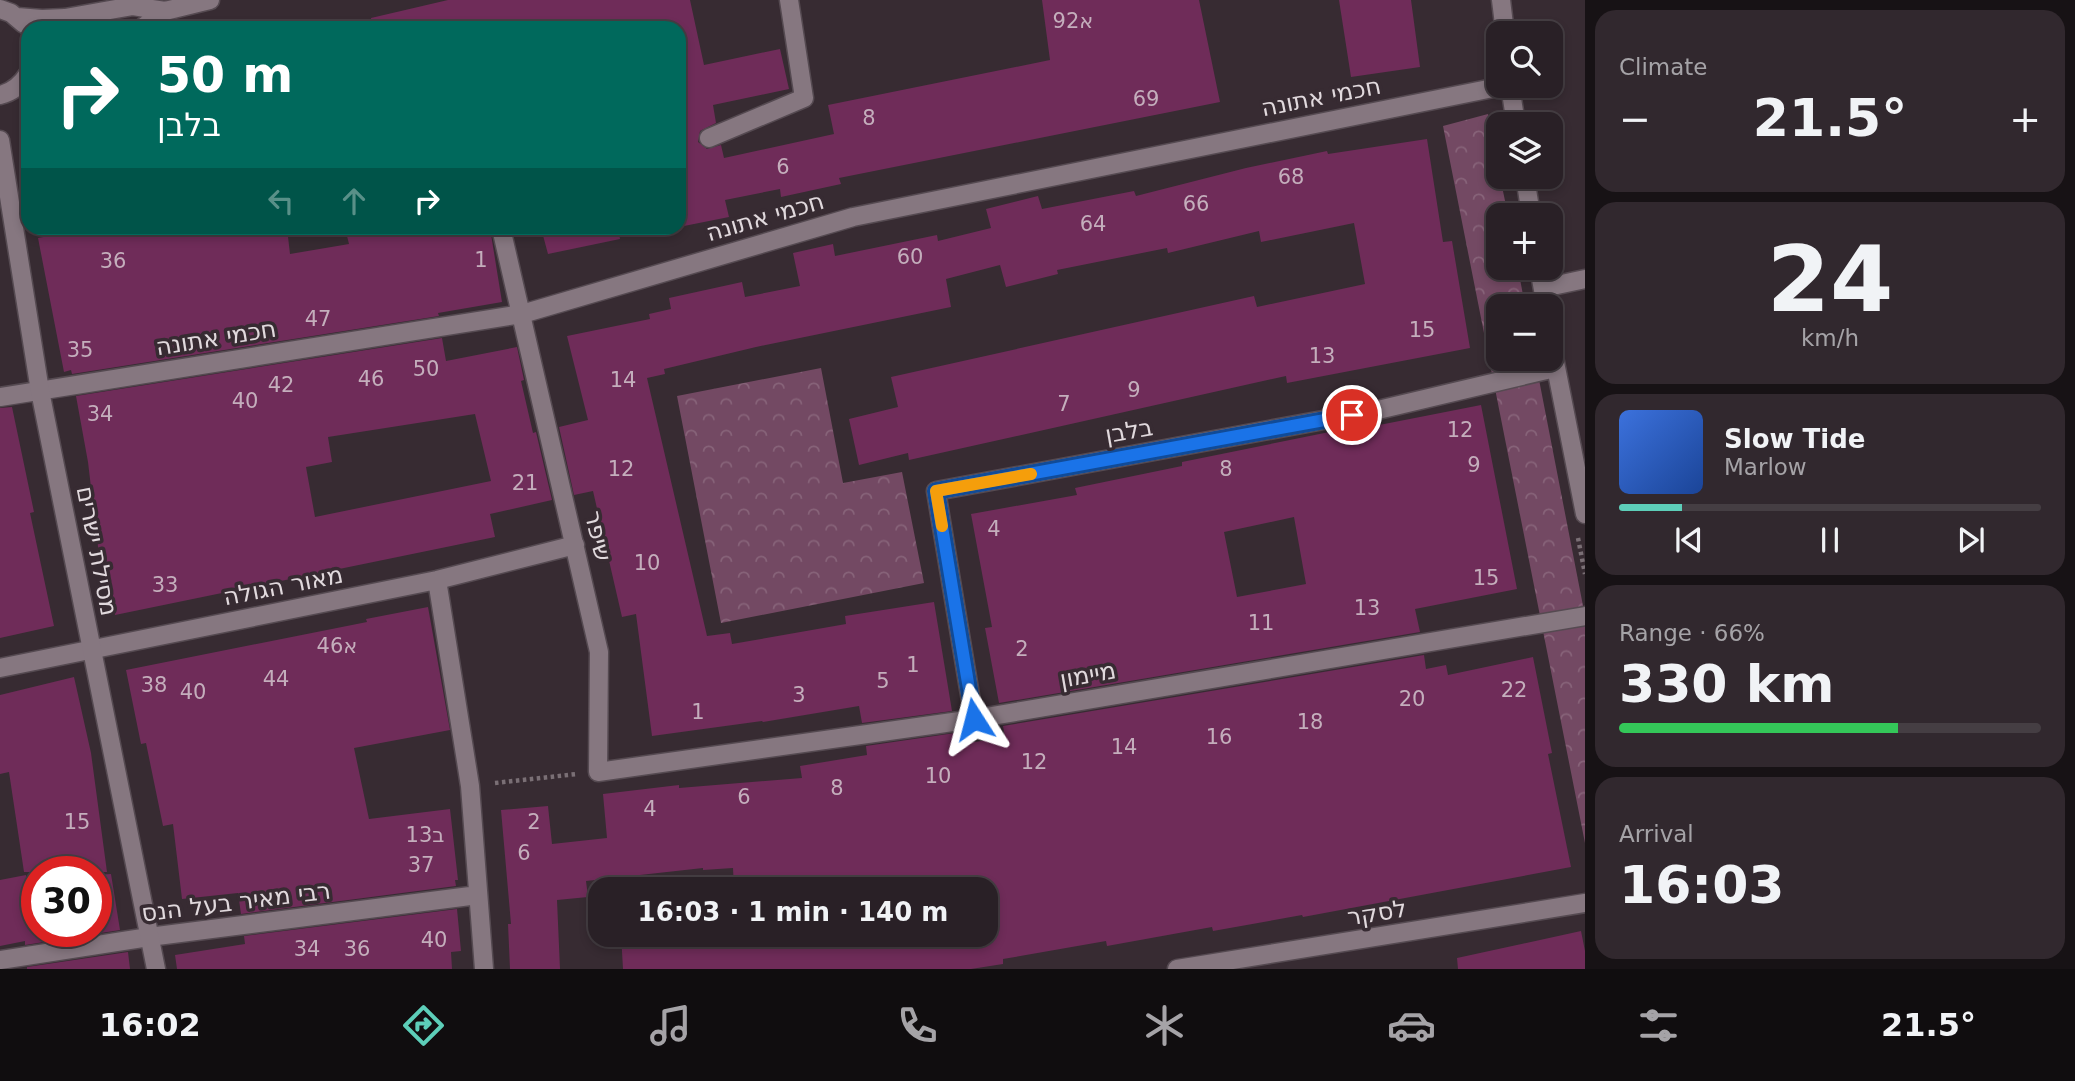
<!DOCTYPE html>
<meta charset="utf-8">
<style>
:root{--surface:#292026;--page:#31282e;--text:#f1f3f6;--muted:#a5a3a7;--line:#453e43;--accent:#5dceb9}
body{margin:0;font-family:"DejaVu Sans",Heebo,sans-serif;background:var(--page);color:var(--text);height:100vh;display:flex;flex-direction:column;font-size:26px;white-space:nowrap}
*{box-sizing:border-box;margin:0}
p{font-size:23px;color:var(--muted)}
.icon{flex:none;width:38px;height:38px;fill:none;stroke:currentColor;stroke-width:2;stroke-linecap:round;stroke-linejoin:round}
.map{position:relative;flex:1;overflow:hidden}
.drawer{display:flex;flex-direction:column;gap:10px;padding:10px;background:#171215;width:490px}
.drawer>*{flex:none}
.banner{position:absolute;left:21px;top:21px;width:665px;height:214px;border-radius:21px;box-shadow:0 4px 10px #0003,0 0 0 2px var(--line);background:#00695c;color:#fff;overflow:hidden}
.buttons{position:absolute;left:1486px;top:21px;display:grid;gap:14px}
.buttons a{display:grid;place-items:center;width:77px;height:77px;border-radius:14px;background:var(--surface);box-shadow:0 4px 10px #0003,0 0 0 2px var(--line);font-size:35px}
.speed{position:absolute;left:21px;top:856px;display:flex;gap:14px;font-size:35px;font-weight:700;text-align:center}
.speed>*{display:grid;place-content:center;width:91px;height:91px;border-radius:50%;background:var(--surface);box-shadow:0 4px 10px #0003,0 0 0 2px var(--line);line-height:1}
.speed .limit{border:10px solid #d22;background:#fff;color:#111}
.pin{position:absolute;display:grid;place-items:center;width:60px;height:60px;color:#fff;margin:-30px;border:4px solid #fff;border-radius:50%;box-shadow:0 2px 7px #0007}
.me{position:absolute;width:77px;margin:-38px;rotate:351deg;stroke-linejoin:round;filter:drop-shadow(0 0 5px #0008)}
.turn{display:flex;align-items:center;gap:24px;height:147px;padding:0 21px;font-size:32px}
.turn .icon{width:91px;height:91px;stroke-width:2.5}
.turn b{display:block;font-size:49px;line-height:60px}
.lanes{display:flex;align-items:center;height:66px;padding:0 21px;background:#0003;justify-content:center;gap:35px;direction:ltr}
.lanes .off{opacity:.35}
.big{font-size:52px;font-weight:800;line-height:1.1}
.drawer .widget{flex:1;display:flex;flex-direction:column;justify-content:center;gap:10px;min-width:0;padding:0 24px;border-radius:21px;background:var(--page)}
.drawer .dial{align-items:center;gap:0}
.dial b{font-size:91px;line-height:1}
.song{display:flex;align-items:center;gap:21px}
.cover{width:84px;height:84px;border-radius:10px;background:linear-gradient(135deg,hsl(220 70% 55%),hsl(220 70% 35%))}
.played{height:7px;border-radius:4px;background:linear-gradient(90deg,var(--accent) 15%,var(--line) 15%)}
.keys{display:flex;justify-content:space-around;direction:ltr}
.heat{display:flex;justify-content:space-between;align-items:center;font-size:38px;direction:ltr}
.charge{height:10px;border-radius:5px;background:linear-gradient(90deg,#34c759 66%,var(--line) 0)}
.trip{position:absolute;left:588px;top:877px;width:410px;height:70px;border-radius:21px;background:var(--surface);box-shadow:0 4px 10px #0003,0 0 0 2px var(--line);font-weight:800;line-height:70px;text-align:center}
.dock{display:flex;height:112px;justify-content:space-around;align-items:center;background:#100d0f;color:var(--muted)}
.dock .icon{width:49px;height:49px}
.dock .current{color:var(--accent)}
.dock b{font-size:32px;color:var(--text)}
main{display:flex;flex:1;min-height:0}
.map>svg:first-child{display:block}
.park{fill:url(#park-crowns)}
.building{fill:#6f2c59;fill-rule:evenodd}
.lines{fill:none;stroke-linecap:round;stroke-linejoin:round}
.street-casing{stroke:#554a51;stroke-width:21}
.secondary-casing{stroke:#554a51;stroke-width:21}
.path{stroke:#7a6f75;stroke-width:4.5;stroke-dasharray:3.5 3.5;stroke-linecap:butt}
.street{stroke:#867780;stroke-width:18}
.secondary{stroke:#867780;stroke-width:18}
.route-casing{stroke:#114b97;stroke-width:18}
.route{stroke:#1a73e8;stroke-width:12}
.slow{stroke:#f59e0b;stroke-width:12}
.labels{text-anchor:middle;dominant-baseline:central;stroke-width:7;stroke-linejoin:round;paint-order:stroke}
.number-label{font-size:21px;fill:#c4aebc}
.street-label{font-size:24px;fill:#e1d9dd;stroke:#372b32}
</style>
<main>
<div class="map">
<svg width="1585" height="969" viewBox="0 0 1585 969">
<defs>
<pattern id="park-crowns" width="20" height="18" patternUnits="userSpaceOnUse" patternTransform="scale(1.75)"><rect width="20" height="18" fill="#734963"/><path d="M2 6a3 3 0 1 1 6 0M12 15a3 3 0 1 1 6 0" fill="none" stroke="#876379"/></pattern>
</defs>
<rect width="100%" height="100%" fill="#372b32"/>
<path class="park" d="M1488,114l10,52v11h2l8,38h-10v53h20l7,38h-27v53h37l50,257v227l-142,-717z
M821,368l22,115 59,-11 22,111 -203,40 -44,-227z"/>
<path class="building" d="M448,0h242l14,65 76,-16 9,40 -76,16 3,18 -16,8 -2,11 9,7 14,-4 3,13 110,-24 -6,-29 222,-45 -8,-60h157l21,102 -381,76 2,6 -60,13 -1,-8 -55,11 4,17 -50,10v-78l9,-2 -9,-43v-76h-307l-1,-10z
M1339,0h72l9,67 -69,10z
M1427,139l16,103 9,-1 18,107 -183,35 -1,-7 -377,84 -1,-7 -49,12 -10,-46 49,-12 -7,-30 363,-81 3,11 108,-23 -11,-61 -93,19 -2,-11 -91,22 -1,-5 -110,22 1,4 -52,13 -6,-22 -54,14 5,28 -195,40 -92,22 1,5 -18,4 60,258 23,-3 2,11 114,-20 -1,-8 89,-14 18,109 -90,12 -3,-17 -96,16 -1,-1 -110,15 -16,-122 -14,3 -29,-126 -19,4 -15,-68 29,-7 -21,-84 83,-17 -1,-5 22,-5 -2,-11 73,-16 3,15 55,-11 -7,-33 40,-9 2,12 102,-21 1,6 53,-13 -5,-19 52,-13 4,13 92,-18 2,5 110,-28 81,-17 1,3z
M93,228h194l3,26 59,-10 -4,-16h145l12,74 -64,11 1,3 -367,58 -1,-4 -7,2 -26,-134z
M541,228h77l2,11 -72,15z
M442,338l4,23 71,-14 7,33 -3,1 12,52 3,-1 16,68 -62,14 5,23 -380,78 -12,-61 -4,1 -11,-93 -12,-66zM475,414l16,67 -176,36 -9,-50 26,-5 -4,-25z
M1481,405l36,184 -102,20 5,23 -421,71 -14,-75 7,-1 -21,-113 106,-19 -2,-7 107,-22v-4l187,-38v3zM1294,517l12,67 -69,13 -13,-65z
M12,407l22,105 -4,1 24,113 -54,12v-230z
M428,607l22,123 -96,18 15,71 81,-10 8,71h-3l1,6 -215,28 -3,-21 -56,6 -9,-75 -10,2 -17,-83 -5,1 -15,-74 241,-48 -1,-3z
M1424,655l2,14 20,-4 2,10 85,-18 19,96 -4,1 23,113 -268,50 -1,-2 -89,16 -1,-4 -105,19 -1,-5 -103,18v5l-32,5h-348l-2,-35h81l1,12 57,-5 -1,-7h226v-45h-251l-1,-21 -30,2v-2l-117,13 2,16 -31,3 3,69h-50l-2,-45h3l-10,-114 47,-4 4,38 55,-6 -4,-44 76,-9v3l123,-10 -2,-12 67,-11 -1,-9 89,-13 2,12 48,-8 -2,-11z
M74,677l17,76 16,119h-83l-15,-100 -9,2v-79z
M111,874l9,56 -95,15v-4l-25,5v-66l26,-5 10,56h60v-56z
M457,909l4,42 -10,1 1,17h-275l-2,-14 70,-11 -1,-8z
M1581,931l4,20v18h-127l-1,-11z
M128,952l2,17h-103v-2z"/>
<g class="lines">
<defs>
<path id="street" d="M1501,0l4,33
M1510,86l6,38
M709,138l95,-40 -15,-98
M1525,177l6,38
M501,228l98,424 -1,120 376,-53 611,-103
M1539,268l7,38
M1543,288l42,-9
M1550,337l35,177
M0,397l522,-83 331,-97 650,-131
M437,580l33,206 14,183
M0,668l437,-88 138,-35
M974,719l-38,-228 442,-81 177,-42
M0,960l149,-23 329,-42
M1177,969l408,-66"/>
<path id="secondary" d="M0,9l11,4 13,11
M17,17l25,2 23,-1 68,-12 32,5
M142,28l23,-17 45,-11
M0,95c13,-3 21,-10 28,-21
M0,140l40,251 116,578"/>
</defs>
<use href="#street" class="street-casing"/>
<use href="#secondary" class="secondary-casing"/>
<path class="path" d="M1578,538l7,36
M495,783l82,-9"/>
<use href="#street" class="street"/>
<use href="#secondary" class="secondary"/>
</g>
<g class="lines">
<defs>
<path id="route" d="M974,719l-38,-228 416,-76"/>
</defs>
<use href="#route" class="route-casing"/>
<use href="#route" class="route"/>
<path class="slow" d="M942,526l-6,-35 95,-17"/>
</g>
<g class="labels">
<g class="number-label">
<text x="1073" y="21">92א</text>
<text x="1146" y="99">69</text>
<text x="869" y="118">8</text>
<text x="783" y="167">6</text>
<text x="1291" y="177">68</text>
<text x="1196" y="204">66</text>
<text x="1093" y="224">64</text>
<text x="910" y="257">60</text>
<text x="481" y="260">1</text>
<text x="113" y="261">36</text>
<text x="318" y="319">47</text>
<text x="1422" y="330">15</text>
<text x="80" y="350">35</text>
<text x="1322" y="356">13</text>
<text x="426" y="369">50</text>
<text x="371" y="379">46</text>
<text x="623" y="380">14</text>
<text x="281" y="385">42</text>
<text x="1134" y="390">9</text>
<text x="245" y="401">40</text>
<text x="1064" y="404">7</text>
<text x="100" y="414">34</text>
<text x="1460" y="430">12</text>
<text x="1474" y="465">9</text>
<text x="621" y="469">12</text>
<text x="1226" y="469">8</text>
<text x="525" y="483">21</text>
<text x="994" y="529">4</text>
<text x="647" y="563">10</text>
<text x="1486" y="578">15</text>
<text x="165" y="585">33</text>
<text x="1367" y="608">13</text>
<text x="1261" y="623">11</text>
<text x="337" y="646">46א</text>
<text x="1022" y="649">2</text>
<text x="913" y="665">1</text>
<text x="276" y="679">44</text>
<text x="883" y="681">5</text>
<text x="154" y="685">38</text>
<text x="1514" y="690">22</text>
<text x="193" y="692">40</text>
<text x="799" y="695">3</text>
<text x="1412" y="699">20</text>
<text x="698" y="712">1</text>
<text x="1310" y="722">18</text>
<text x="1219" y="737">16</text>
<text x="1124" y="747">14</text>
<text x="1034" y="762">12</text>
<text x="938" y="776">10</text>
<text x="837" y="788">8</text>
<text x="744" y="797">6</text>
<text x="650" y="809">4</text>
<text x="77" y="822">15</text>
<text x="534" y="822">2</text>
<text x="425" y="835">13ב</text>
<text x="524" y="853">6</text>
<text x="421" y="865">37</text>
<text x="434" y="940">40</text>
<text x="307" y="949">34</text>
<text x="357" y="949">36</text>
</g>
<g class="street-label">
<text transform="translate(1321 97) rotate(-11)">חכמי אתונה</text>
<text transform="translate(765 217) rotate(-16)">חכמי אתונה</text>
<text transform="translate(216 338) rotate(-9)">חכמי אתונה</text>
<text transform="translate(1129 431) rotate(-10)">בלבן</text>
<text transform="translate(598 536) rotate(77)">שיפר</text>
<text transform="translate(97 551) rotate(79)">מסילת ישרים</text>
<text transform="translate(283 586) rotate(-11)">מאור הגולה</text>
<text transform="translate(1088 675) rotate(-10)">מיימון</text>
<text transform="translate(236 902) rotate(-7)">רבי מאיר בעל הנס</text>
<text transform="translate(1377 913) rotate(-9)">לסקר</text>
</g>
</g>
</svg>
<div class="buttons">
<a><svg class="icon" aria-label="search" viewBox="0 0 24 24"><circle cx="10" cy="10" r="6"/><path d="M15 15l6 6"/></svg></a>
<a><svg class="icon" aria-label="layers" viewBox="0 0 24 24"><path d="M12 4l9 5-9 5-9-5zM3 14l9 5 9-5"/></svg></a>
<a>+</a>
<a>−</a>
</div>
<div class="speed"><div class="limit">30</div></div>
<div class="pin" style="left:1352px;top:415px;background:#d93025"><svg class="icon" aria-label="arrive" viewBox="0 0 24 24"><path d="M6 21V4h12l-3 4 3 4H6"/></svg></div>
<svg class="me" style="left:974px;top:719px" viewBox="-20 -20 40 40"><path d="M0-17L14 15 0 8-14 15z" fill="#1a73e8" stroke="#fff" stroke-width="4"/></svg>
<div class="trip">16:03 · 1 min · 140 m</div>
<div class="banner">
<div class="turn"><svg class="icon" aria-label="right" viewBox="0 0 24 24"><path d="M7 20v-9h11M14 6l5 5-5 5"/></svg><div><b>50 m</b>בלבן</div></div>
<div class="lanes"><svg class="icon off" aria-label="left" viewBox="0 0 24 24"><path d="M17 20v-9H6M10 6l-5 5 5 5"/></svg><svg class="icon off" aria-label="ahead" viewBox="0 0 24 24"><path d="M12 20V5M6 11l6-6 6 6"/></svg><svg class="icon" aria-label="right" viewBox="0 0 24 24"><path d="M7 20v-9h11M14 6l5 5-5 5"/></svg></div>
</div>
</div>
<section class="drawer">
<div class="widget"><p>Climate</p>
<div class="heat"><a>−</a><b class="big">21.5°</b><a>+</a></div>
</div>
<div class="widget dial"><b>24</b><p>km/h</p></div>
<div class="widget">
<div class="song"><i class="cover"></i><div><b>Slow Tide</b><p>Marlow</p></div></div>
<div class="played"></div>
<div class="keys"><svg class="icon" aria-label="previous" viewBox="0 0 24 24"><path d="M18 5L8 12l10 7zM5 5v14"/></svg><svg class="icon" aria-label="pause" viewBox="0 0 24 24"><path d="M8 5v14M16 5v14"/></svg><svg class="icon" aria-label="next" viewBox="0 0 24 24"><path d="M6 5l10 7-10 7zM19 5v14"/></svg></div>
</div>
<div class="widget"><p>Range · 66%</p><b class="big">330 km</b><div class="charge"></div></div>
<div class="widget"><p>Arrival</p><b class="big">16:03</b></div>
</section>
</main>
<nav class="dock">
<b>16:02</b>
<svg class="icon current" aria-label="directions" viewBox="0 0 24 24"><path d="M12 3l9 9-9 9-9-9zM9 14v-3h6M13 9l2 2-2 2"/></svg>
<svg class="icon" aria-label="music" viewBox="0 0 24 24"><path d="M9 18V5l10-2v13"/><circle cx="6" cy="18" r="3"/><circle cx="16" cy="16" r="3"/></svg>
<svg class="icon" aria-label="phone" viewBox="0 0 24 24"><path d="M5 4h4l2 5-3 2q2 4 5 5l2-3 5 2v4C11 20 4 13 5 4z"/></svg>
<svg class="icon" aria-label="climate" viewBox="0 0 24 24"><path d="M12 3v18M4 7l16 10M4 17L20 7"/></svg>
<svg class="icon" aria-label="car" viewBox="0 0 24 24"><path d="M5 17H2v-5l4-1 3-4h7l3 4 3 1v5h-3M9 17h6M6 11h13"/><circle cx="7" cy="17" r="2"/><circle cx="17" cy="17" r="2"/></svg>
<svg class="icon" aria-label="filters" viewBox="0 0 24 24"><path d="M4 7h16M4 17h16"/><circle cx="9" cy="7" r="2"/><circle cx="15" cy="17" r="2"/></svg>
<b>21.5°</b>
</nav>
